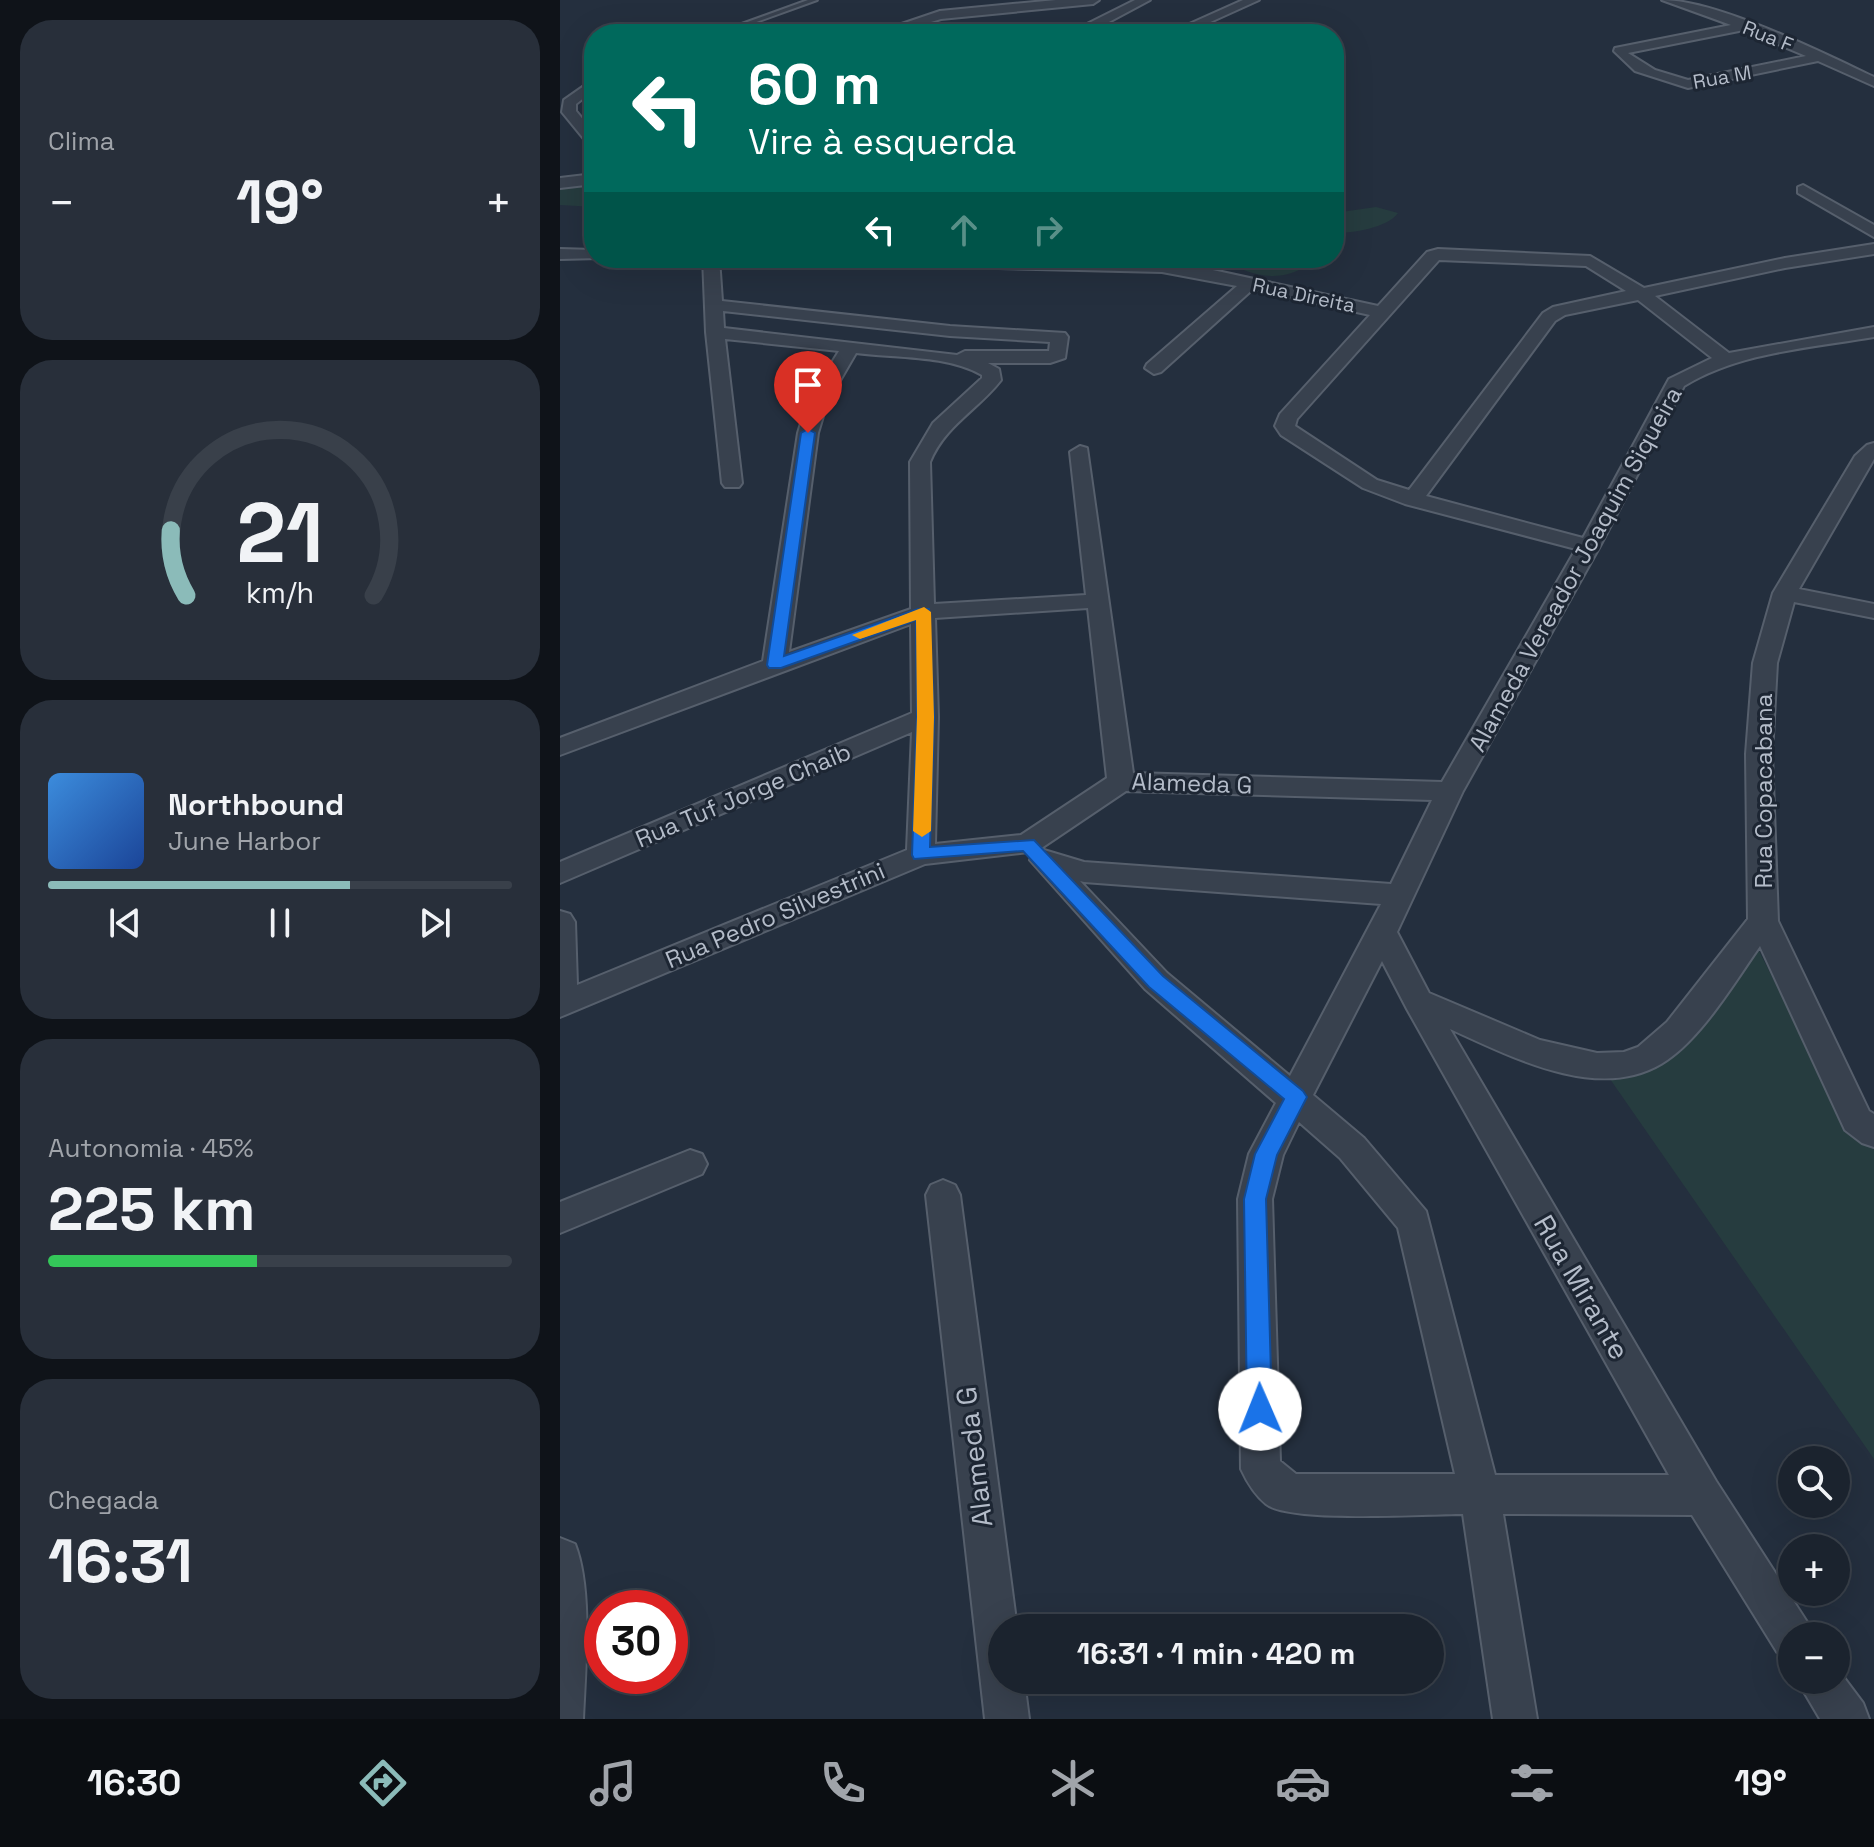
<!DOCTYPE html>
<html lang="pt">
<meta charset="utf-8">
<style>
:root{--surface:#1b232e;--page:#282f3a;--text:#f1f3f6;--muted:#a0a4aa;--line:#39404a;--accent:#8bbbb9}
body{margin:0;font-family:"Space Grotesk",sans-serif;background:var(--page);color:var(--text);height:100vh;display:flex;flex-direction:column;font-size:30px;white-space:nowrap}
*{box-sizing:border-box;margin:0}
p{font-size:26px;color:var(--muted)}
.icon{flex:none;width:44px;height:44px;fill:none;stroke:currentColor;stroke-width:2;stroke-linecap:round;stroke-linejoin:round}
.map{position:relative;flex:1;overflow:hidden}
.drawer{display:flex;flex-direction:column;gap:20px;padding:20px;background:#0f1319;width:560px}
.drawer>*{flex:none}
.banner{position:absolute;left:24px;top:24px;width:760px;height:244px;border-radius:32px;box-shadow:0 8px 32px #0002,0 0 0 2px var(--line);background:#00695c;color:#fff;overflow:hidden}
.tools{position:absolute;left:1218px;top:1446px;display:grid;gap:16px}
.tools a{display:grid;place-items:center;width:72px;height:72px;border-radius:50%;background:var(--surface);box-shadow:0 8px 32px #0002,0 0 0 2px var(--line);font-size:40px}
.speed{position:absolute;left:24px;top:1590px;display:flex;gap:16px;font-size:40px;font-weight:700;text-align:center}
.speed>*{display:grid;place-content:center;width:104px;height:104px;border-radius:50%;background:var(--surface);box-shadow:0 8px 32px #0002,0 0 0 2px var(--line);line-height:1}
.speed .limit{border:12px solid #d22;background:#fff;color:#111}
.pin{position:absolute;display:grid;place-items:center;width:68px;height:68px;color:#fff;margin:-82px -34px;border-radius:50% 50% 50% 0;rotate:-45deg;box-shadow:0 0 8px #0007}
.pin .icon{rotate:45deg}
.me{position:absolute;width:88px;margin:-44px;rotate:359deg;stroke-linejoin:round;filter:drop-shadow(0 0 6px #0008)}
.turn{display:flex;align-items:center;gap:28px;height:168px;padding:0 32px;font-size:36px}
.turn .icon{width:104px;height:104px;stroke-width:2.5}
.turn b{display:block;font-size:56px;line-height:68px}
.lanes{display:flex;align-items:center;height:76px;padding:0 32px;background:#0003;justify-content:center;gap:40px;direction:ltr}
.lanes .off{opacity:.35}
.big{font-size:60px;font-weight:700;line-height:1.1}
.drawer .tile{flex:1;display:flex;flex-direction:column;justify-content:center;gap:12px;min-width:0;padding:0 28px;border-radius:32px;background:var(--page)}
.drawer .dial{align-items:center;gap:0}
.dial svg{height:208px;overflow:visible;fill:none;stroke:var(--line);stroke-width:7;stroke-linecap:round;text-anchor:middle}
.dial text{fill:var(--text);stroke:none}
.song{display:flex;align-items:center;gap:24px}
.cover{width:96px;height:96px;border-radius:12px;background:linear-gradient(135deg,hsl(210 70% 55%),hsl(220 70% 35%))}
.played{height:8px;border-radius:4px;background:linear-gradient(90deg,var(--accent) 65%,var(--line) 65%)}
.keys{display:flex;justify-content:space-around;direction:ltr}
.heat{display:flex;justify-content:space-between;align-items:center;font-size:44px;direction:ltr}
.charge{height:12px;border-radius:6px;background:linear-gradient(90deg,#34c759 45%,var(--line) 0)}
.trip{position:absolute;left:428px;top:1614px;width:456px;height:80px;border-radius:40px;background:var(--surface);box-shadow:0 8px 32px #0002,0 0 0 2px var(--line);font-weight:700;line-height:80px;text-align:center}
.dock{display:flex;height:128px;justify-content:space-around;align-items:center;background:#0b0e12;color:var(--muted)}
.dock .icon{width:56px;height:56px}
.dock .selected{color:var(--accent)}
.dock b{font-size:36px;color:var(--text)}
main{display:flex;flex:1;min-height:0}
.map>svg:first-child{display:block}
.green{fill:#263c3f}
.lines{fill:none;stroke-linecap:round;stroke-linejoin:round}
.service-casing{stroke:#565f6c;stroke-width:4}
.minor-casing{stroke:#565f6c;stroke-width:4}
.service{fill:#38414e;fill-rule:evenodd}
.minor{fill:#38414e;fill-rule:evenodd}
.route{fill:#1a73e8;stroke:#114b97;stroke-width:2}
.slow{fill:#f59e0b}
.labels{text-anchor:middle;dominant-baseline:central;stroke-width:6;stroke-linejoin:round;paint-order:stroke}
.far-street-label{font-size:20px;fill:#b4bcc9;stroke:#1d2633}
.street-label{font-size:24px;fill:#b4bcc9;stroke:#1d2633}
.near-street-label{font-size:28px;fill:#b4bcc9;stroke:#1d2633}
</style>
<main>
<section class="drawer">
<div class="tile"><p>Clima</p>
<div class="heat"><a>−</a><b class="big">19°</b><a>+</a></div>
</div>
<div class="tile dial"><svg viewBox="0 0 100 80">
<path d="M14 69A42 42 0 1 1 86 69"/>
<path d="M14 69A42 42 0 0 1 8 44" stroke="#8bbbb9"/>
<text x="50" y="56" font-size="32" font-weight="700">21</text>
<text x="50" y="72" font-size="11">km/h</text>
</svg></div>
<div class="tile">
<div class="song"><i class="cover"></i><div><b>Northbound</b><p>June Harbor</p></div></div>
<div class="played"></div>
<div class="keys"><svg class="icon" aria-label="previous" viewBox="0 0 24 24"><path d="M18 5L8 12l10 7zM5 5v14"/></svg><svg class="icon" aria-label="pause" viewBox="0 0 24 24"><path d="M8 5v14M16 5v14"/></svg><svg class="icon" aria-label="next" viewBox="0 0 24 24"><path d="M6 5l10 7-10 7zM19 5v14"/></svg></div>
</div>
<div class="tile"><p>Autonomia · 45%</p><b class="big">225 km</b><div class="charge"></div></div>
<div class="tile"><p>Chegada</p><b class="big">16:31</b></div>
</section>
<div class="map">
<svg width="1314" height="1719" viewBox="0 0 1314 1719">
<rect width="100%" height="100%" fill="#242f3e"/>
<path class="green" d="M34,184v23l-34,-2v-19z
M816,207l22,6c-11,15 -45,20 -64,20v-20z
M664,258h53l27,9c-24,16 -59,9 -80,-9z
M1196,945l91,180 27,16v318l-264,-380 46,-14z"/>
<g class="lines">
<defs>
<path id="service" d="M248,0h9l-94,34h-9z"/>
<path id="minor" d="M496,0h43l-6,4 -152,15 -50,15h-19l68,-23z
M575,0h15l-56,30 -55,4 48,-10z
M683,0h16l-75,34h-17z
M1102,0c55,0 159,52 212,77v9l-56,-25 -130,27 -53,-17 -21,-20 1,-3 116,-23zM1184,30l62,26 -118,24 -33,-10 -27,-17z
M34,79v11l-18,14v7l18,22v13l-5,-1 -27,-33 2,-12z
M34,174v10l-34,4v-10z
M1243,185l71,40v12l-76,-44v-6z
M1314,244v10l-89,14 -130,28 74,57 145,-26v10c-64,11 -134,15 -190,49l-84,160 -137,245 -66,141 32,61 111,47 57,13 27,-1 14,-5 29,-25 81,-103 -2,-165 7,-91 20,-70 82,-137 12,-11 7,-2v16l-75,130 75,15v14l-80,-16 -17,61 -5,91 6,167 91,190 5,3v33l-12,-4 -17,-13 -85,-184c-26,37 -60,95 -99,118 -64,38 -151,-8 -211,-35l266,452 91,141 6,14h-21v22l-15,-6 -85,-137 -189,-1 34,205h-44l-30,-205c-36,0 -173,9 -197,-10 -11,-9 -19,-22 -25,-35l-3,-270 11,-45 27,-51 -131,-114 -115,-129 4,-7 10,-3 40,12 307,22 41,-84 -306,-9 -89,60 -112,13 -365,153v-106l10,3 5,8 2,63 330,-135 5,-118 -352,151v-21l352,-149 -1,-89 -351,131v-17l203,-77 35,-228 9,-30 32,-52 -114,-12 17,144 -3,4h-14l-3,-4 -16,-151 -3,-74h16l3,43 228,25 115,7 3,4 -3,21 -15,5h-62l11,6 2,11c-23,30 -56,45 -71,82l4,142 152,-9 -16,-143 10,-6 7,2 46,325 309,9 134,-233 -171,-45 -42,-16 -82,-53 -6,-9 5,-12 90,-99 -117,-26 -92,83 -7,2 -9,-6 2,-4 90,-78 -75,-14 -365,-9 -8,-5 373,4 37,5 179,39 49,-54 11,-3 152,7 54,32 141,-30zM879,260l147,6 40,25 -73,16 -10,6 -134,177 -32,-10 -82,-54 2,-7zM1078,300l74,58 -43,21 -86,159 -157,-42 129,-175 10,-6zM163,311l227,25 100,6 -1,9h-84l-8,4 -233,-27zM296,353c39,5 92,2 126,22v3l-49,45 -23,39 1,147 -122,43 29,-219 9,-30zM528,608l19,170 -86,57 -86,9 3,-127 -3,-99zM520,881l4,1 297,22 -91,172 -123,-103zM822,961l25,48 262,466h-174l-69,-264 -62,-73 -51,-43zM739,1122l41,36 58,70 57,246h-159l-16,-13 -8,-262 11,-44z
M0,249l34,1v8h6l-40,1z
M130,1150l12,4 5,10 -5,10 -142,59v-31z
M383,1180l12,5 5,10 57,433h-15v52h22l5,39h-44l-59,-524 5,-10z
M0,1538l15,6c18,46 10,126 8,175h-23z
M1276,1667l27,36 6,16h-49l-23,-39h39z"/>
</defs>
<use href="#service" class="service-casing"/>
<use href="#minor" class="minor-casing"/>
<use href="#service" class="service"/>
<use href="#minor" class="minor"/>
</g>
<path class="route" d="M248,429l7,4 -31,223 134,-47h11l5,108 -4,130 104,-7 129,136 140,115 4,6 -30,58 -11,44 6,210 -3,9 -9,3 -9,-3 -4,-9 -3,-210 11,-45 29,-55 -135,-112 -126,-136 -109,8 -2,-4 5,-138 -1,-97 -135,48h-12l-2,-3 34,-232z"/>
<path class="slow" d="M364,607l7,5 3,105 -3,114 -9,6 -9,-6 4,-114 -1,-97 -56,19 -8,-4z"/>
<g class="labels">
<g class="far-street-label">
<text transform="translate(1208 36) rotate(22)">Rua F</text>
<text transform="translate(1162 77) rotate(-10)">Rua M</text>
<text transform="translate(744 295) rotate(12)">Rua Direita</text>
</g>
<g class="street-label">
<text transform="translate(1015 569) rotate(-61)">Alameda Vereador Joaquim Siqueira</text>
<text transform="translate(632 783) rotate(2)">Alameda G</text>
<text transform="translate(1203 791) rotate(-90)">Rua Copacabana</text>
<text transform="translate(183 795) rotate(-23)">Rua Tuf Jorge Chaib</text>
<text transform="translate(215 915) rotate(-23)">Rua Pedro Silvestrini</text>
</g>
<g class="near-street-label">
<text transform="translate(1022 1287) rotate(60)">Rua Mirante</text>
<text transform="translate(414 1457) rotate(-97)">Alameda G</text>
</g>
</g>
</svg>
<div class="tools">
<a><svg class="icon" aria-label="search" viewBox="0 0 24 24"><circle cx="10" cy="10" r="6"/><path d="M15 15l6 6"/></svg></a>
<a>+</a>
<a>−</a>
</div>
<div class="speed"><div class="limit">30</div></div>
<div class="pin" style="left:248px;top:433px;background:#d93025"><svg class="icon" aria-label="arrive" viewBox="0 0 24 24"><path d="M6 21V4h12l-3 4 3 4H6"/></svg></div>
<svg class="me" style="left:700px;top:1409px" viewBox="-20 -20 40 40"><circle r="19" fill="#fff"/><path d="M0-13L10 11 0 6-10 11z" fill="#1a73e8"/></svg>
<div class="trip">16:31 · 1 min · 420 m</div>
<div class="banner">
<div class="turn"><svg class="icon" aria-label="left" viewBox="0 0 24 24"><path d="M17 20v-9H6M10 6l-5 5 5 5"/></svg><div><b>60 m</b>Vire à esquerda</div></div>
<div class="lanes"><svg class="icon" aria-label="left" viewBox="0 0 24 24"><path d="M17 20v-9H6M10 6l-5 5 5 5"/></svg><svg class="icon off" aria-label="ahead" viewBox="0 0 24 24"><path d="M12 20V5M6 11l6-6 6 6"/></svg><svg class="icon off" aria-label="right" viewBox="0 0 24 24"><path d="M7 20v-9h11M14 6l5 5-5 5"/></svg></div>
</div>
</div>
</main>
<nav class="dock">
<b>16:30</b>
<svg class="icon selected" aria-label="directions" viewBox="0 0 24 24"><path d="M12 3l9 9-9 9-9-9zM9 14v-3h6M13 9l2 2-2 2"/></svg>
<svg class="icon" aria-label="music" viewBox="0 0 24 24"><path d="M9 18V5l10-2v13"/><circle cx="6" cy="18" r="3"/><circle cx="16" cy="16" r="3"/></svg>
<svg class="icon" aria-label="phone" viewBox="0 0 24 24"><path d="M5 4h4l2 5-3 2q2 4 5 5l2-3 5 2v4C11 20 4 13 5 4z"/></svg>
<svg class="icon" aria-label="climate" viewBox="0 0 24 24"><path d="M12 3v18M4 7l16 10M4 17L20 7"/></svg>
<svg class="icon" aria-label="car" viewBox="0 0 24 24"><path d="M5 17H2v-5l4-1 3-4h7l3 4 3 1v5h-3M9 17h6M6 11h13"/><circle cx="7" cy="17" r="2"/><circle cx="17" cy="17" r="2"/></svg>
<svg class="icon" aria-label="filters" viewBox="0 0 24 24"><path d="M4 7h16M4 17h16"/><circle cx="9" cy="7" r="2"/><circle cx="15" cy="17" r="2"/></svg>
<b>19°</b>
</nav>
